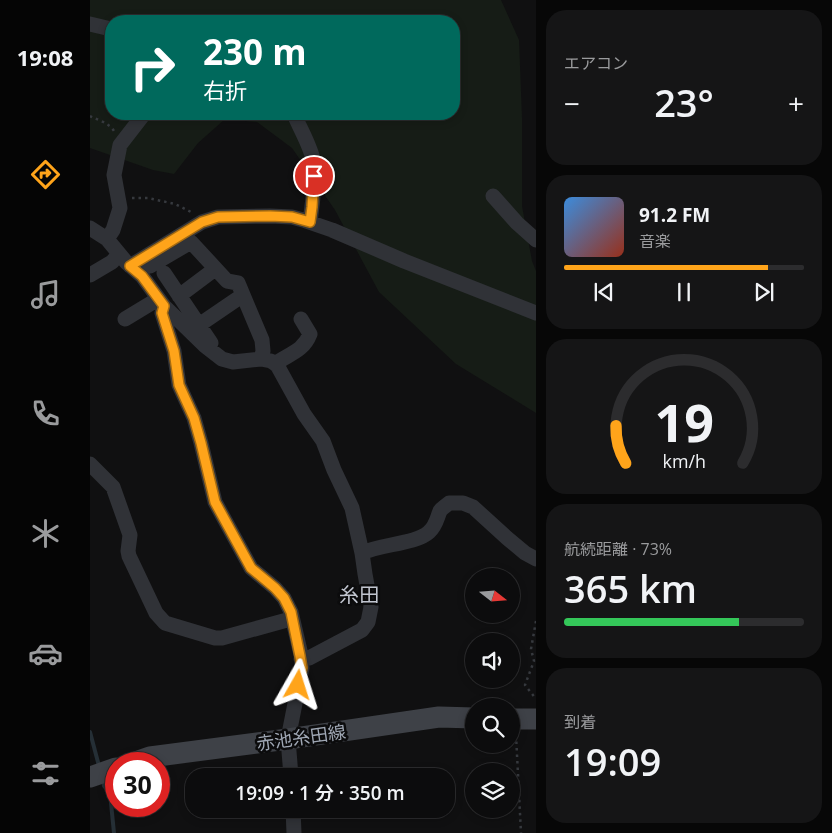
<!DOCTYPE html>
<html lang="ja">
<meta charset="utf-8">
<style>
:root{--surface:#0c0c0d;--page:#151516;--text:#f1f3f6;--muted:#9a9b9d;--line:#2c2c2e;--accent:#ffa41a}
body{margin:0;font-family:"Open Sans","Noto Sans JP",sans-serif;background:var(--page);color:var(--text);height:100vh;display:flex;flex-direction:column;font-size:19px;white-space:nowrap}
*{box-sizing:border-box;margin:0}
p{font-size:16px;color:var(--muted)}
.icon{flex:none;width:28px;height:28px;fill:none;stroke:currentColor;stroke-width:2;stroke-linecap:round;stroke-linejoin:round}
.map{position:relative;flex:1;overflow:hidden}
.details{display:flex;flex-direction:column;gap:10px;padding:10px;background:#070707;width:296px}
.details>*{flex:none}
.hud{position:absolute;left:15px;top:15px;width:355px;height:105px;border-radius:20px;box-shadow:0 2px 8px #0003,0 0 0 1px var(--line);background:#00695c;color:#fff;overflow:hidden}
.needle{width:32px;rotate:107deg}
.buttons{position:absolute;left:375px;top:568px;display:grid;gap:10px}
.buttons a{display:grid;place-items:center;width:55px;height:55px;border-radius:50%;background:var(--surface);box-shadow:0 2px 8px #0003,0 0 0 1px var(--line);font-size:25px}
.speed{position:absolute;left:15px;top:752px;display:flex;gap:10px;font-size:25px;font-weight:700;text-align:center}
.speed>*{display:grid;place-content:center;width:65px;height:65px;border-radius:50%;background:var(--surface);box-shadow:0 2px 8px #0003,0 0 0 1px var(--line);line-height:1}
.speed .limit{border:8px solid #d22;background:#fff;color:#111}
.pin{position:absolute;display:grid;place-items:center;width:42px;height:42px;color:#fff;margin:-21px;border:2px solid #fff;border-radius:50%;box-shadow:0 1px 5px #0007}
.me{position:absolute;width:55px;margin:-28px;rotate:6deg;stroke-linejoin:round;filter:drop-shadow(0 0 4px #0008)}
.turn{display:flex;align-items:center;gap:18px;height:105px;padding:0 15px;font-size:22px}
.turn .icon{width:65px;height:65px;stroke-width:2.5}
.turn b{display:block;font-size:35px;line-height:42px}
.big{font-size:38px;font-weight:600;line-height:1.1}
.details .tile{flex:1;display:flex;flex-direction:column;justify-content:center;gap:8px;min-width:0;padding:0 18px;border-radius:20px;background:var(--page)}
.details .dial{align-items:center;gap:0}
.dial svg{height:130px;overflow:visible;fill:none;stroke:var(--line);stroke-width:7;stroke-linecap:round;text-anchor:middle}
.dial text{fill:var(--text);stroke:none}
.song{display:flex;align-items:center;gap:15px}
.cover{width:60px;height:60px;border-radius:8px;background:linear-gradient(135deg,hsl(210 70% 55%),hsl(10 70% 35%))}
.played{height:5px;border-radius:2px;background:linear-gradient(90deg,var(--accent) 85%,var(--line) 85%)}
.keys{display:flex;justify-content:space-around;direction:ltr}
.heat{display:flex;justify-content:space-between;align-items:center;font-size:28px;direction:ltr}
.charge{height:8px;border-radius:4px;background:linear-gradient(90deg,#34c759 73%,var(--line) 0)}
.trip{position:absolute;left:95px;top:768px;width:270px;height:50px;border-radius:20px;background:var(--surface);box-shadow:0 2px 8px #0003,0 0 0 1px var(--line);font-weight:600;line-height:50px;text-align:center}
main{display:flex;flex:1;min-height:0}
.tabs{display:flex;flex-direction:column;width:90px;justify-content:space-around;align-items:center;background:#050505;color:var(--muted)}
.tabs .icon{width:35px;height:35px}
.tabs .selected{color:var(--accent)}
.tabs b{font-size:22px;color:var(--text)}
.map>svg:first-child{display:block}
.green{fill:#161c16;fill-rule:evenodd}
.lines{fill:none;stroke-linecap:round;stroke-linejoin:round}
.stream{stroke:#252f36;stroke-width:4}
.path{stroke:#36393e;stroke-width:2.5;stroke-dasharray:2.5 4;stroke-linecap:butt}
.minor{stroke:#303237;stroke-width:15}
.secondary{stroke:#3e4147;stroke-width:21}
.route-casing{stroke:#a66b11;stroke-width:12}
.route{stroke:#ffa41a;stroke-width:9}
.labels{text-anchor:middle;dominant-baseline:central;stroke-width:5;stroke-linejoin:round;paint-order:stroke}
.street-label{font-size:18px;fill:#9fa7b4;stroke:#0b0b0c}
.quarter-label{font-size:20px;fill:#c1c5cf;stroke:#0b0b0c}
</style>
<main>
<nav class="tabs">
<b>19:08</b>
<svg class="icon selected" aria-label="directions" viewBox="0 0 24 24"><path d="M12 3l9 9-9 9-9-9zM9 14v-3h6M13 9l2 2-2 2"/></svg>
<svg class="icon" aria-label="music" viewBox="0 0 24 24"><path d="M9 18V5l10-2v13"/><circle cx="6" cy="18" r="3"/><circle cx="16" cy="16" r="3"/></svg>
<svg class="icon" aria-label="phone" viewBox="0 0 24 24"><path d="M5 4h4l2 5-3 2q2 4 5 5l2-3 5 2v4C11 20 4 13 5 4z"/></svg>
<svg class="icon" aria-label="climate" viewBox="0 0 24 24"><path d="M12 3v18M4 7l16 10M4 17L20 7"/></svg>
<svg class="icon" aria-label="car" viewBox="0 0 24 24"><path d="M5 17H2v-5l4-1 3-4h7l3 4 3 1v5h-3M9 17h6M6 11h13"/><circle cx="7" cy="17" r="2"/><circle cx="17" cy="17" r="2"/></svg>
<svg class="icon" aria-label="filters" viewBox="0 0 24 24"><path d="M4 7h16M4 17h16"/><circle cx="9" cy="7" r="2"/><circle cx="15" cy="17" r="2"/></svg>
</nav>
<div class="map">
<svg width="446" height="833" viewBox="0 0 446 833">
<rect width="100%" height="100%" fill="#101011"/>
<path class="green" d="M0,0h411l18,40 3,78v88l10,55 4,10v142l-80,-49 -77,-72 -44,-82 -43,-62 -35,-26 -32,-3 -27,24 -24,31 -21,-4 -63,-22zM21,21h343v93h-343z"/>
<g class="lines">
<path class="stream" d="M0,732l9,34
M13,780l1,6 6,7 4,40"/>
<path class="path" d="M0,116c8,4 19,7 24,15
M42,198h16l27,6 16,8
M446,621l-5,28 3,12 -9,24 11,14
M426,735l5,98"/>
<path class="minor" d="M0,24l21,5
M204,114c6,15 18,34 20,50 2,17 -2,42 -4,58
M403,196l24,27 19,17
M0,228l17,11 19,23 16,14 22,30 40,39 18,14 11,3 28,-3 10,2 6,4 27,49 19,27 11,29 18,38 10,45 3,21 6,33 -3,15 -6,8 -53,28 -8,1
M17,239l6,-9 7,-22 -6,-33 6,-30 24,-31
M40,266l72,-44 16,-5 52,-1 22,1 11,3 29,10 72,31 132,52
M60,266l41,-24 36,39 11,2 24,57 1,11 -2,8
M74,273l47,70
M0,275l22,-13 7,-8
M89,296l36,-27
M74,306l-2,7 12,38 5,34 15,33 7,25 14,59 36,66 24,20 9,10 7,14 10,43 1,13 -14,71 3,37
M35,319l33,-20
M109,325l44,-30
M185,364c13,-10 28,-12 35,-30l-9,-15
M0,464l23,23 17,48 -2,16 1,5 27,57 9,10 50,15h7l65,-18 5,-1
M272,553c19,-9 54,-9 67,-21 7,-6 8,-14 11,-21 2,-3 6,-5 9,-8h14l10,4 34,31 18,15 11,6
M203,809l1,24"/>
<path class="secondary" d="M421,719h25
M40,764l20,-7 138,-18 151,-22 35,1
M0,777l26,-9"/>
</g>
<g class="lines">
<defs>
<path id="route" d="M208,685l4,-17 -2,-12 -9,-44 -7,-14 -9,-10 -24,-20 -36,-66 -14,-59 -7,-25 -15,-33 -5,-34 -12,-38 2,-7 -22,-30 -12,-10 72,-44 16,-5 52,-1 22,1 18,5 2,-15 2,-31"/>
</defs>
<use href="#route" class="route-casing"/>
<use href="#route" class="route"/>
</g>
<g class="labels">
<g class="street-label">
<text transform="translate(211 737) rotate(-8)">赤池糸田線</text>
</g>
<g class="quarter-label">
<text x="269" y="594">糸田</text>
</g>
</g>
</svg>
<div class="buttons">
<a><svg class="needle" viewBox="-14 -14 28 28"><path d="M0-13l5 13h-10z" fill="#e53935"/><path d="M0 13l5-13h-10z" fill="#9a9b9d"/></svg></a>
<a><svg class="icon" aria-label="sound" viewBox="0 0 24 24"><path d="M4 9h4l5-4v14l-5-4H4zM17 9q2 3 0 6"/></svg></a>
<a><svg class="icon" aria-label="search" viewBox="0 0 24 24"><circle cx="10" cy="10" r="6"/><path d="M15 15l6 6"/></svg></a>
<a><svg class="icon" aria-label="layers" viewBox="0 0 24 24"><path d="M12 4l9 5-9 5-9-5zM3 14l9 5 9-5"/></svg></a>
</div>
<div class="speed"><div class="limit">30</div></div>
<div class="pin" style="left:224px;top:176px;background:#d93025"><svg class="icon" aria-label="arrive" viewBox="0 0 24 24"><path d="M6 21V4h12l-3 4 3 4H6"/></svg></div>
<svg class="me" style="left:208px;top:685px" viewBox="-20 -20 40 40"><path d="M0-17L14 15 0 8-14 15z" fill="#ffa41a" stroke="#fff" stroke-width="4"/></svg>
<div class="trip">19:09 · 1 分 · 350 m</div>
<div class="hud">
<div class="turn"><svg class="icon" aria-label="right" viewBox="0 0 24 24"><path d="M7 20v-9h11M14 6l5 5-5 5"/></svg><div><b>230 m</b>右折</div></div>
</div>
</div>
<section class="details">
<div class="tile"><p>エアコン</p>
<div class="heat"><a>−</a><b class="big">23°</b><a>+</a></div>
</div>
<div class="tile">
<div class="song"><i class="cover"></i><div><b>91.2 FM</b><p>音楽</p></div></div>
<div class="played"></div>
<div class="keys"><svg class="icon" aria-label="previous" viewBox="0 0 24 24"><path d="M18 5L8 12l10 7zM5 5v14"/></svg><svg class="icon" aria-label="pause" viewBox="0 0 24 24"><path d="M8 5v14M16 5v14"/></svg><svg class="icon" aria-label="next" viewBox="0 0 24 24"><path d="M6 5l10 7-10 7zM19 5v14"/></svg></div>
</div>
<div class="tile dial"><svg viewBox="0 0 100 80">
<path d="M14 69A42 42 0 1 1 86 69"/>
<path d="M14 69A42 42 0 0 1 8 46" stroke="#ffa41a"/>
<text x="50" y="56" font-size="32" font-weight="700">19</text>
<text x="50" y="72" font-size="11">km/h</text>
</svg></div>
<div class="tile"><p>航続距離 · 73%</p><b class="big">365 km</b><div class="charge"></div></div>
<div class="tile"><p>到着</p><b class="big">19:09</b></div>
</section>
</main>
